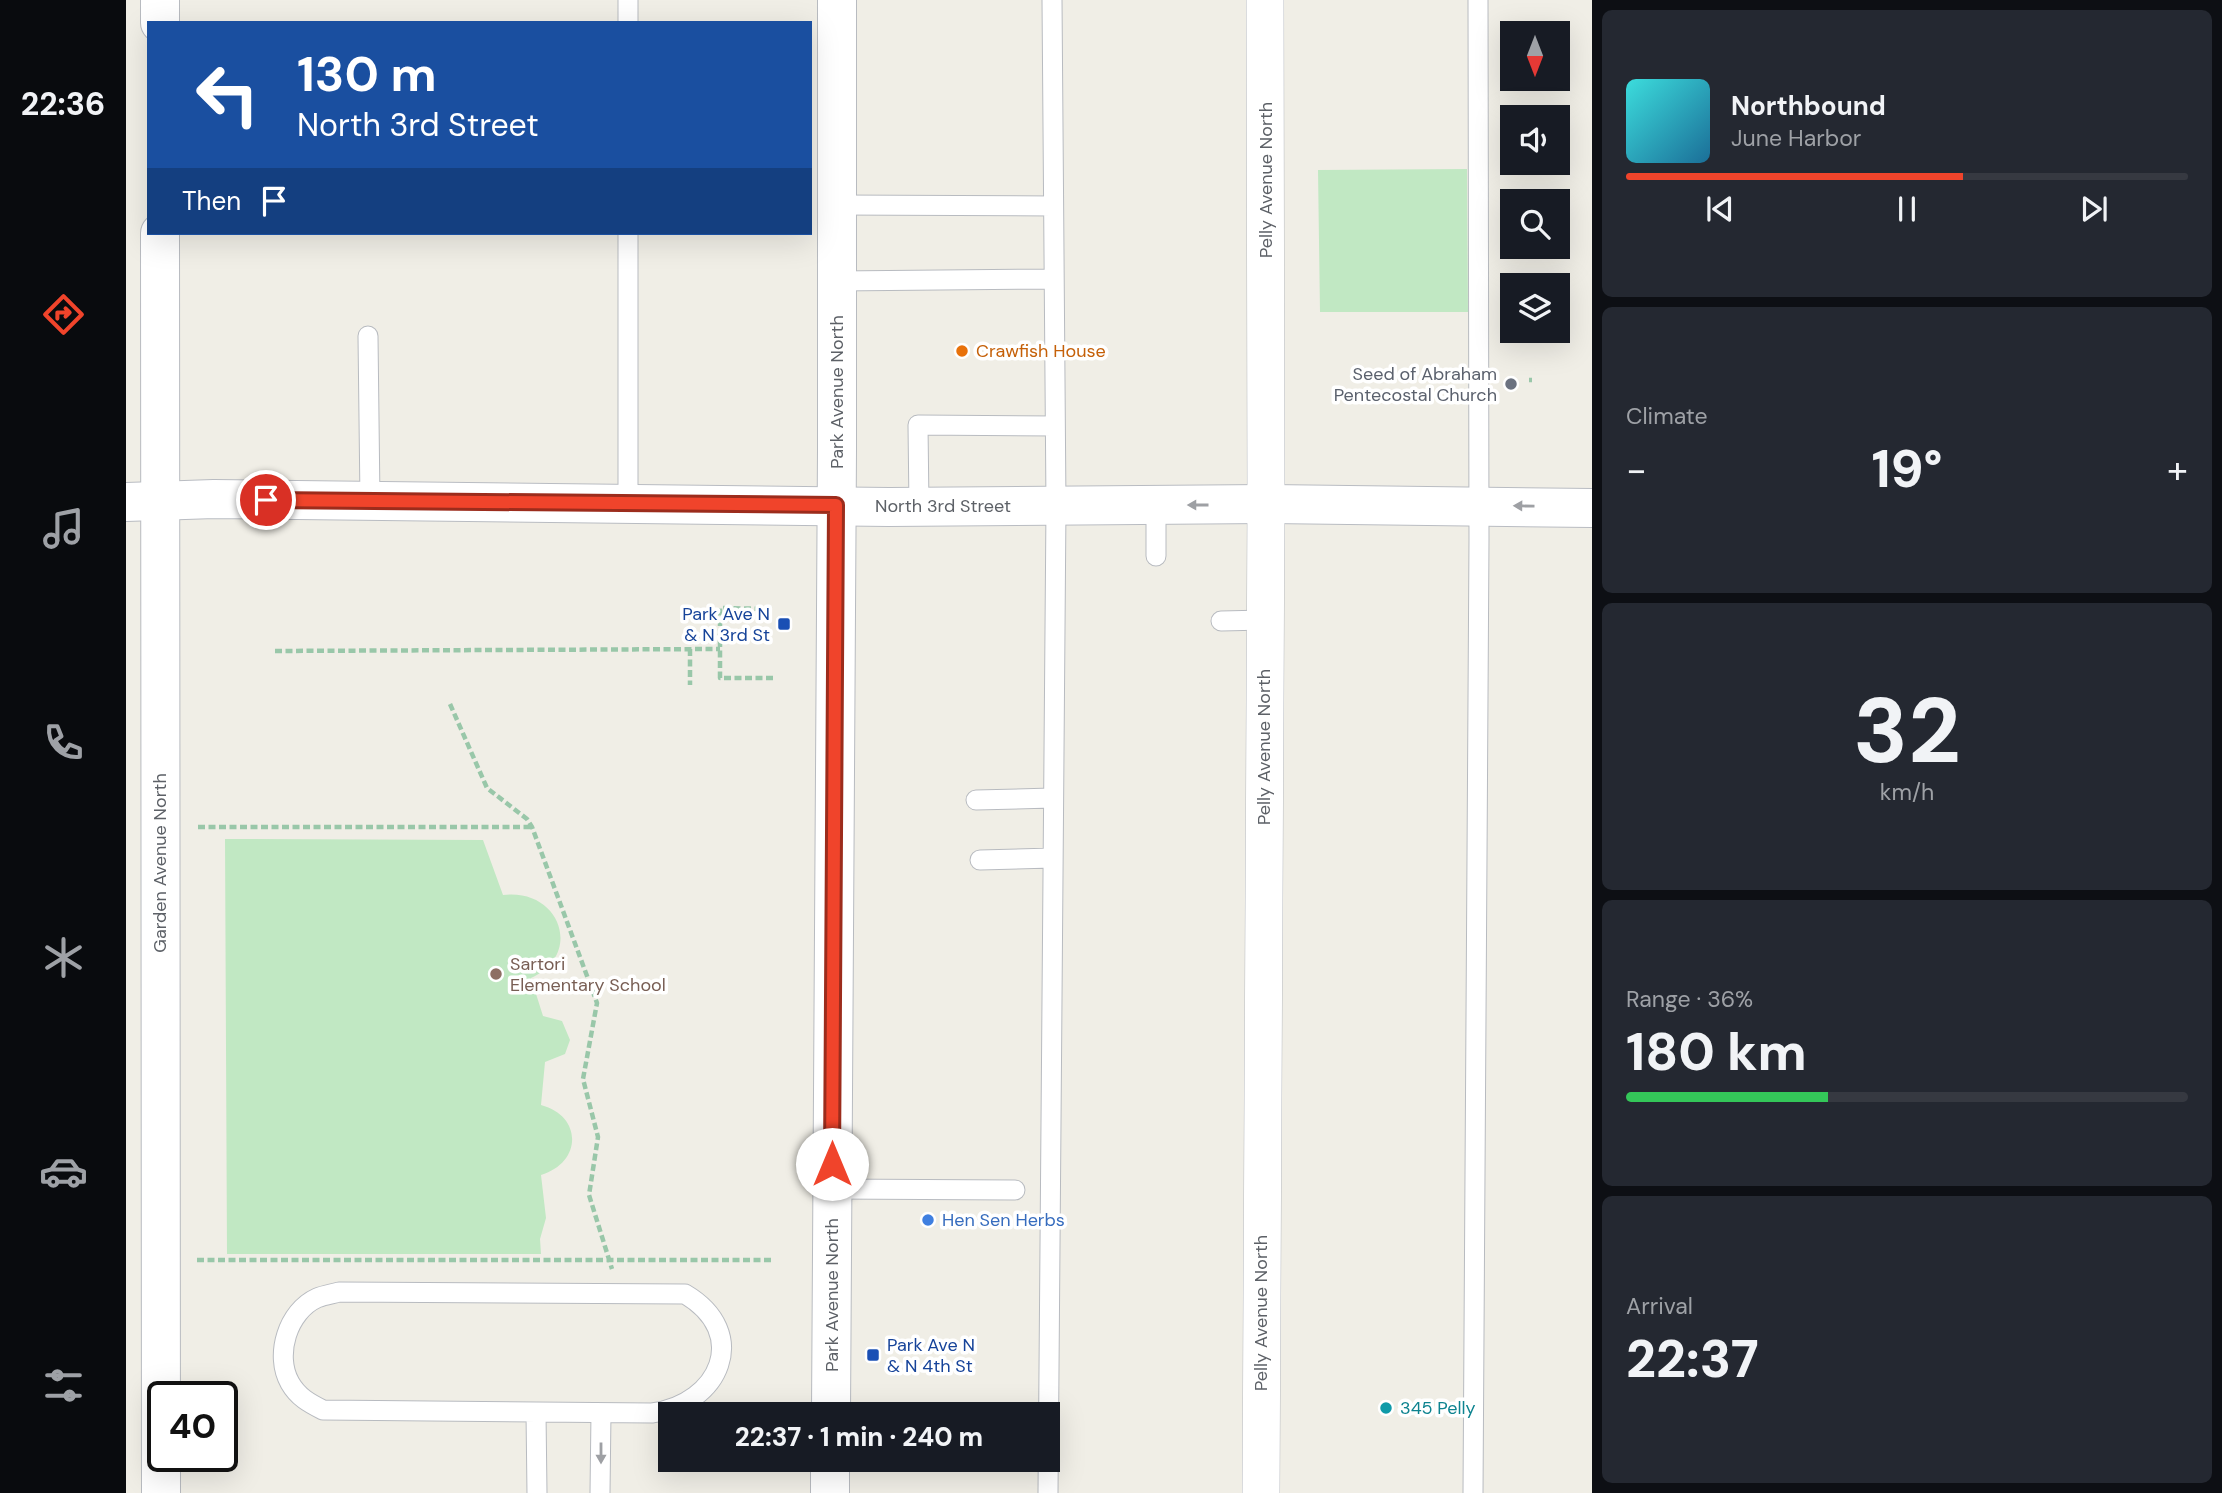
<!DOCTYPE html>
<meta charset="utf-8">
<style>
:root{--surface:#171b24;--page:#242831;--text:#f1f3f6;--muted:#9ea1a6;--line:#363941;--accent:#f0442b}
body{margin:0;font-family:"DM Sans",sans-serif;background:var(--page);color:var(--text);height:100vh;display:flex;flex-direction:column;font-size:26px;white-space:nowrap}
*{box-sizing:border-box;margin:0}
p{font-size:23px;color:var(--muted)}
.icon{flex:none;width:38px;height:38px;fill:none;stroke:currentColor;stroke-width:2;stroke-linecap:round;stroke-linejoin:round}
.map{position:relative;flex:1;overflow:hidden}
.sheet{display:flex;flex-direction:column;gap:10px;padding:10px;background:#0d0f14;width:630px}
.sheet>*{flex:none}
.top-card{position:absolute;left:21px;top:21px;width:665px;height:214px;border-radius:0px;box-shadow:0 7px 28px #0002;background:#1a4fa0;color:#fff;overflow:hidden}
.needle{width:46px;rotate:180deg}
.buttons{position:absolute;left:1374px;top:21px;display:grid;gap:14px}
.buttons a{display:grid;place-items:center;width:70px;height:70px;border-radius:0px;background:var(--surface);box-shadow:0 7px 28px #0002;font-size:35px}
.speed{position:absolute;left:21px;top:1381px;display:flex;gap:14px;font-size:35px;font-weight:700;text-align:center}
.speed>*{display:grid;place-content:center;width:91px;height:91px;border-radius:50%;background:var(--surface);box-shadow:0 7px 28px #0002;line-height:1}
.speed .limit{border:4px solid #111;border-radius:10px;background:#fff;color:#111}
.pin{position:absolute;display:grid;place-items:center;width:60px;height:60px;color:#fff;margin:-30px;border:4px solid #fff;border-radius:50%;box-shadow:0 2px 7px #0007}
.me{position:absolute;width:77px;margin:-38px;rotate:0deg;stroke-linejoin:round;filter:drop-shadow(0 0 5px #0008)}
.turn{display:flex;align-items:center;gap:24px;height:147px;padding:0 35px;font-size:32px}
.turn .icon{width:91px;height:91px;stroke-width:2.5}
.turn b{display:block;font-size:49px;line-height:60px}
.then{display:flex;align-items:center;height:66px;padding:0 35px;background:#0003;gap:14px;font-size:26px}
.big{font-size:52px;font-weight:800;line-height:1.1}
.sheet .tile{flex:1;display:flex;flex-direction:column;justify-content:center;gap:10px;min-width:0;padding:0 24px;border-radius:10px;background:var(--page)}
.sheet .dial{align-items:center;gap:0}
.dial b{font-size:91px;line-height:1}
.song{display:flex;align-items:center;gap:21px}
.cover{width:84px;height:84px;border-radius:10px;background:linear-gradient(135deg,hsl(180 70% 55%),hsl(200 70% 35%))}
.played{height:7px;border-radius:4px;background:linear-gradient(90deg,var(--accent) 60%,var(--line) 60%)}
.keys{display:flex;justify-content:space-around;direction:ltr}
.heat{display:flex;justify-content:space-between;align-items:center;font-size:38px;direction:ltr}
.charge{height:10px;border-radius:5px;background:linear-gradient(90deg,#34c759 36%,var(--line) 0)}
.trip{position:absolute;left:532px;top:1402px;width:402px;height:70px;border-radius:0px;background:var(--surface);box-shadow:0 7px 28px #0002;font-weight:800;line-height:70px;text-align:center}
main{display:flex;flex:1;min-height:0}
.tabs{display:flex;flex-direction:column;width:126px;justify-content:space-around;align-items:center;background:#090b0e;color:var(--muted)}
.tabs .icon{width:49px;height:49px}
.tabs .selected{color:var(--accent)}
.tabs b{font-size:32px;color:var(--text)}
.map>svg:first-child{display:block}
.green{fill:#c1e8c3}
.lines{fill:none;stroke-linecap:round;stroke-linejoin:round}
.service-casing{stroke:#b8bbc0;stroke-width:21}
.minor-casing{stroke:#b8bbc0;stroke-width:38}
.tertiary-casing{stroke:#b8bbc0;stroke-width:40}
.secondary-casing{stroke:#b9bcc2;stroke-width:40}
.path{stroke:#99c7a9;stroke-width:4.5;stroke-dasharray:7 3.5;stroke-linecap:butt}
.service{stroke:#fff;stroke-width:19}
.minor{stroke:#fff;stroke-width:37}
.tertiary{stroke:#fff;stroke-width:38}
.secondary{stroke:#fff;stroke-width:38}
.oneway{fill:#9ea0a4}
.route-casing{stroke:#9c2c1c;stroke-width:18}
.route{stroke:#f0442b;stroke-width:12}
.food-dot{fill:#e8710a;stroke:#fff;stroke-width:2.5}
.worship-dot{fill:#6b7280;stroke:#fff;stroke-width:2.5}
.transit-dot{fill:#1a4fb4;stroke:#fff;stroke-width:2.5}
.education-dot{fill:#8d6e63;stroke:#fff;stroke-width:2.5}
.shop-dot{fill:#3f7fe0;stroke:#fff;stroke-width:2.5}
.culture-dot{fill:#0f9aa8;stroke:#fff;stroke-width:2.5}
.labels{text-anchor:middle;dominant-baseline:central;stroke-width:7;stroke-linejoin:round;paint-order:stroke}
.street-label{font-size:18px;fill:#5d6167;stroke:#fff}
.food-label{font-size:18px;fill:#c56008;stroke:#fff;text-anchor:start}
.worship-label{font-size:18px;fill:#5b616d;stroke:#fff;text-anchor:end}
.transit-label{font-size:18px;fill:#164399;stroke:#fff;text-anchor:end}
.education-label{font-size:18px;fill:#785e54;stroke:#fff;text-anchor:start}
.shop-label{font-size:18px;fill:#366cbe;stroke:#fff;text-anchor:start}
.culture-label{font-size:18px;fill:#0d838f;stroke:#fff;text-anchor:start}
</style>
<main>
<nav class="tabs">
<b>22:36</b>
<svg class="icon selected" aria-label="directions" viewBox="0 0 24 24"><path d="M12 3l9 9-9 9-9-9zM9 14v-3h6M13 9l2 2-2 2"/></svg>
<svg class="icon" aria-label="music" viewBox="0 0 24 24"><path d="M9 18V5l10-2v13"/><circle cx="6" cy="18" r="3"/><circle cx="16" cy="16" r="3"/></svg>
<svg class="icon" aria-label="phone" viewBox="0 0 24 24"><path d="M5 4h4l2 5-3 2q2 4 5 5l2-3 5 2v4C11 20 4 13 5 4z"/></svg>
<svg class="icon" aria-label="climate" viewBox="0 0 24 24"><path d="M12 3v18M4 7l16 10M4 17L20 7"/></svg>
<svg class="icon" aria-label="car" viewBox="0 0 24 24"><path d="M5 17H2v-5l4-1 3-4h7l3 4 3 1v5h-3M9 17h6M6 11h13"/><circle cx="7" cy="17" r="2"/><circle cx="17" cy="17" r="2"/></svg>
<svg class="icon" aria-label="filters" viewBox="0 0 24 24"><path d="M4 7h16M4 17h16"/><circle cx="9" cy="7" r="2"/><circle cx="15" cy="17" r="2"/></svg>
</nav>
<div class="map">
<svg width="1466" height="1493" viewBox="0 0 1466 1493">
<rect width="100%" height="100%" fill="#f0eee6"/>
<path class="green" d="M1341,169l1,143h-148l-2,-142z
M99,839l258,1 20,55c57,-7 81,59 28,83l12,38 19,5 8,19 -5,14 -20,8 -4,43c42,11 41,58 0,70l5,43 -6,21 1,15h-314z"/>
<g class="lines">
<defs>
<path id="service" d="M502,0v23
M711,205l216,1
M711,281l217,-2
M242,336l2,165
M502,503v-270
M1030,505v51
M793,507l-1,-82 137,1
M1095,621l44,-1
M850,800l76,-2
M854,860l72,-2
M706,1189l183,1
M213,1292l346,2c66,39 35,110 -33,119l-329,-3c-14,-7 -25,-13 -33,-27 -16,-28 -2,-72 27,-85 7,-3 15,-4 22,-6z
M410,1413l1,80
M474,1493l1,-80
M922,1493l8,-987 -4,-506
M1347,1493l6,-954 -1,-539"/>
<path id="minor" d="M1135,1493l5,-989 -1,-504"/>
<path id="tertiary" d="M34,23v-23
M34,233l1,1260
M705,1414l6,-964v-450
M704,1493v-33"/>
<path id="secondary" d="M0,502l88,-3 675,8 377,-3 326,4"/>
</defs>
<use href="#service" class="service-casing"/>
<use href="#minor" class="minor-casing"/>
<use href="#tertiary" class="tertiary-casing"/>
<use href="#secondary" class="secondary-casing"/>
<path class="path" d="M1403,380h3
M646,609l-52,-1v70h53
M564,649v36
M149,651l445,-2
M324,704l37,84 40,31 5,8 65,176 -14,76 15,58 -9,58 23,74
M72,827h333
M71,1260h576"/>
<use href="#service" class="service"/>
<use href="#minor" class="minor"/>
<use href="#tertiary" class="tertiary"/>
<use href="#secondary" class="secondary"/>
</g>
<defs><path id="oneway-solid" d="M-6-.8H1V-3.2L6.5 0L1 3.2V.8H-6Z" transform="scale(1.75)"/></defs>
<g class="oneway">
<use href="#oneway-solid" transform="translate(1072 505) rotate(180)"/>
<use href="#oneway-solid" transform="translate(1398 506) rotate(-179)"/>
<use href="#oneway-solid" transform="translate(475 1453) rotate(90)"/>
</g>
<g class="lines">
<defs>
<path id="route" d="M140,500l570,5 -4,659"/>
</defs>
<use href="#route" class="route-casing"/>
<use href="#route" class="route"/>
</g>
<circle class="food-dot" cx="836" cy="351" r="7"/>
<circle class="worship-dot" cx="1385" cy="384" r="7"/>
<g class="transit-dot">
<rect x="651" y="617" width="14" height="14" rx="3.5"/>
<rect x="740" y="1348" width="14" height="14" rx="3.5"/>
</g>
<circle class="education-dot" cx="370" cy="974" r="7"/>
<circle class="shop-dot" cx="802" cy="1220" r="7"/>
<circle class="culture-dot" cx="1260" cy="1408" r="7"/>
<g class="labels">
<g class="street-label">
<text transform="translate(1140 180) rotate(-90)">Pelly Avenue North</text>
<text transform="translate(711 392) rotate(-90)">Park Avenue North</text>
<text x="817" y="506">North 3rd Street</text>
<text transform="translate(1138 747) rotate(-90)">Pelly Avenue North</text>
<text transform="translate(34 863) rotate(-90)">Garden Avenue North</text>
<text transform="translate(706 1295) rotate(-90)">Park Avenue North</text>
<text transform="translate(1135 1313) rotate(-90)">Pelly Avenue North</text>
</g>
<g class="food-label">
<text x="850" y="351">Crawfish House</text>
</g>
<g class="worship-label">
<text x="1371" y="374">Seed of Abraham<tspan x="1371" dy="21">Pentecostal Church</tspan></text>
</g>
<g class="transit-label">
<text x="644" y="614">Park Ave N<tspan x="644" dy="21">&amp; N 3rd St</tspan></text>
<text x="761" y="1345" text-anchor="start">Park Ave N<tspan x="761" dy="21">&amp; N 4th St</tspan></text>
</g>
<g class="education-label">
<text x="384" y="964">Sartori<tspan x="384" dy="21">Elementary School</tspan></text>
</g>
<g class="shop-label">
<text x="816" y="1220">Hen Sen Herbs</text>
</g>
<g class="culture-label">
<text x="1274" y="1408">345 Pelly</text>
</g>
</g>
</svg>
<div class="buttons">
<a><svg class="needle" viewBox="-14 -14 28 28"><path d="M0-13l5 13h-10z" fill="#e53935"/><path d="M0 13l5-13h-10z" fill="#9ea1a6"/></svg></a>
<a><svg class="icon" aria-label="sound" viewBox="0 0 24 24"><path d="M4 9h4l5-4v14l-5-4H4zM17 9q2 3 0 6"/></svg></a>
<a><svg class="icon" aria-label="search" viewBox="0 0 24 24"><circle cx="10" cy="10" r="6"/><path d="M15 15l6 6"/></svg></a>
<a><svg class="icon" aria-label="layers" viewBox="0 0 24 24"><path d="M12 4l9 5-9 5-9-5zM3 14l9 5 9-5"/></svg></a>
</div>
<div class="speed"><div class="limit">40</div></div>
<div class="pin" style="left:140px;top:500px;background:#d93025"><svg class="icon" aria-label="arrive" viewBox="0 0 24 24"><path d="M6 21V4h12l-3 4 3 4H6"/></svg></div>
<svg class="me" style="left:706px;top:1164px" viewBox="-20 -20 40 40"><circle r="19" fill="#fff"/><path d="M0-13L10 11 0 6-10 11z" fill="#f0442b"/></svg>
<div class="trip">22:37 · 1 min · 240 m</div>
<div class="top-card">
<div class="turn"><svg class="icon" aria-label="left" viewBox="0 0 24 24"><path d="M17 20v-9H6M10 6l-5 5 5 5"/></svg><div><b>130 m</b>North 3rd Street</div></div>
<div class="then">Then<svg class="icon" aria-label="arrive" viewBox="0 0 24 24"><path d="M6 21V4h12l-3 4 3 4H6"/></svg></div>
</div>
</div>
<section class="sheet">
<div class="tile">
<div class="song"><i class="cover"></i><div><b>Northbound</b><p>June Harbor</p></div></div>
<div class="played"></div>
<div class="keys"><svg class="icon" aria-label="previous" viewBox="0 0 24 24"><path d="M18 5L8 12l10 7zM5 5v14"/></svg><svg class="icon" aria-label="pause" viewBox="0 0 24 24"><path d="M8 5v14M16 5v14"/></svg><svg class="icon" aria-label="next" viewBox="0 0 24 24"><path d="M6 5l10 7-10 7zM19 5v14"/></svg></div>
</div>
<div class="tile"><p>Climate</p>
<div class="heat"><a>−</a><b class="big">19°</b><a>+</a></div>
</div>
<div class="tile dial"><b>32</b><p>km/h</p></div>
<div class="tile"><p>Range · 36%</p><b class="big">180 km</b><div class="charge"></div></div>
<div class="tile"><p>Arrival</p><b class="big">22:37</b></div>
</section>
</main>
